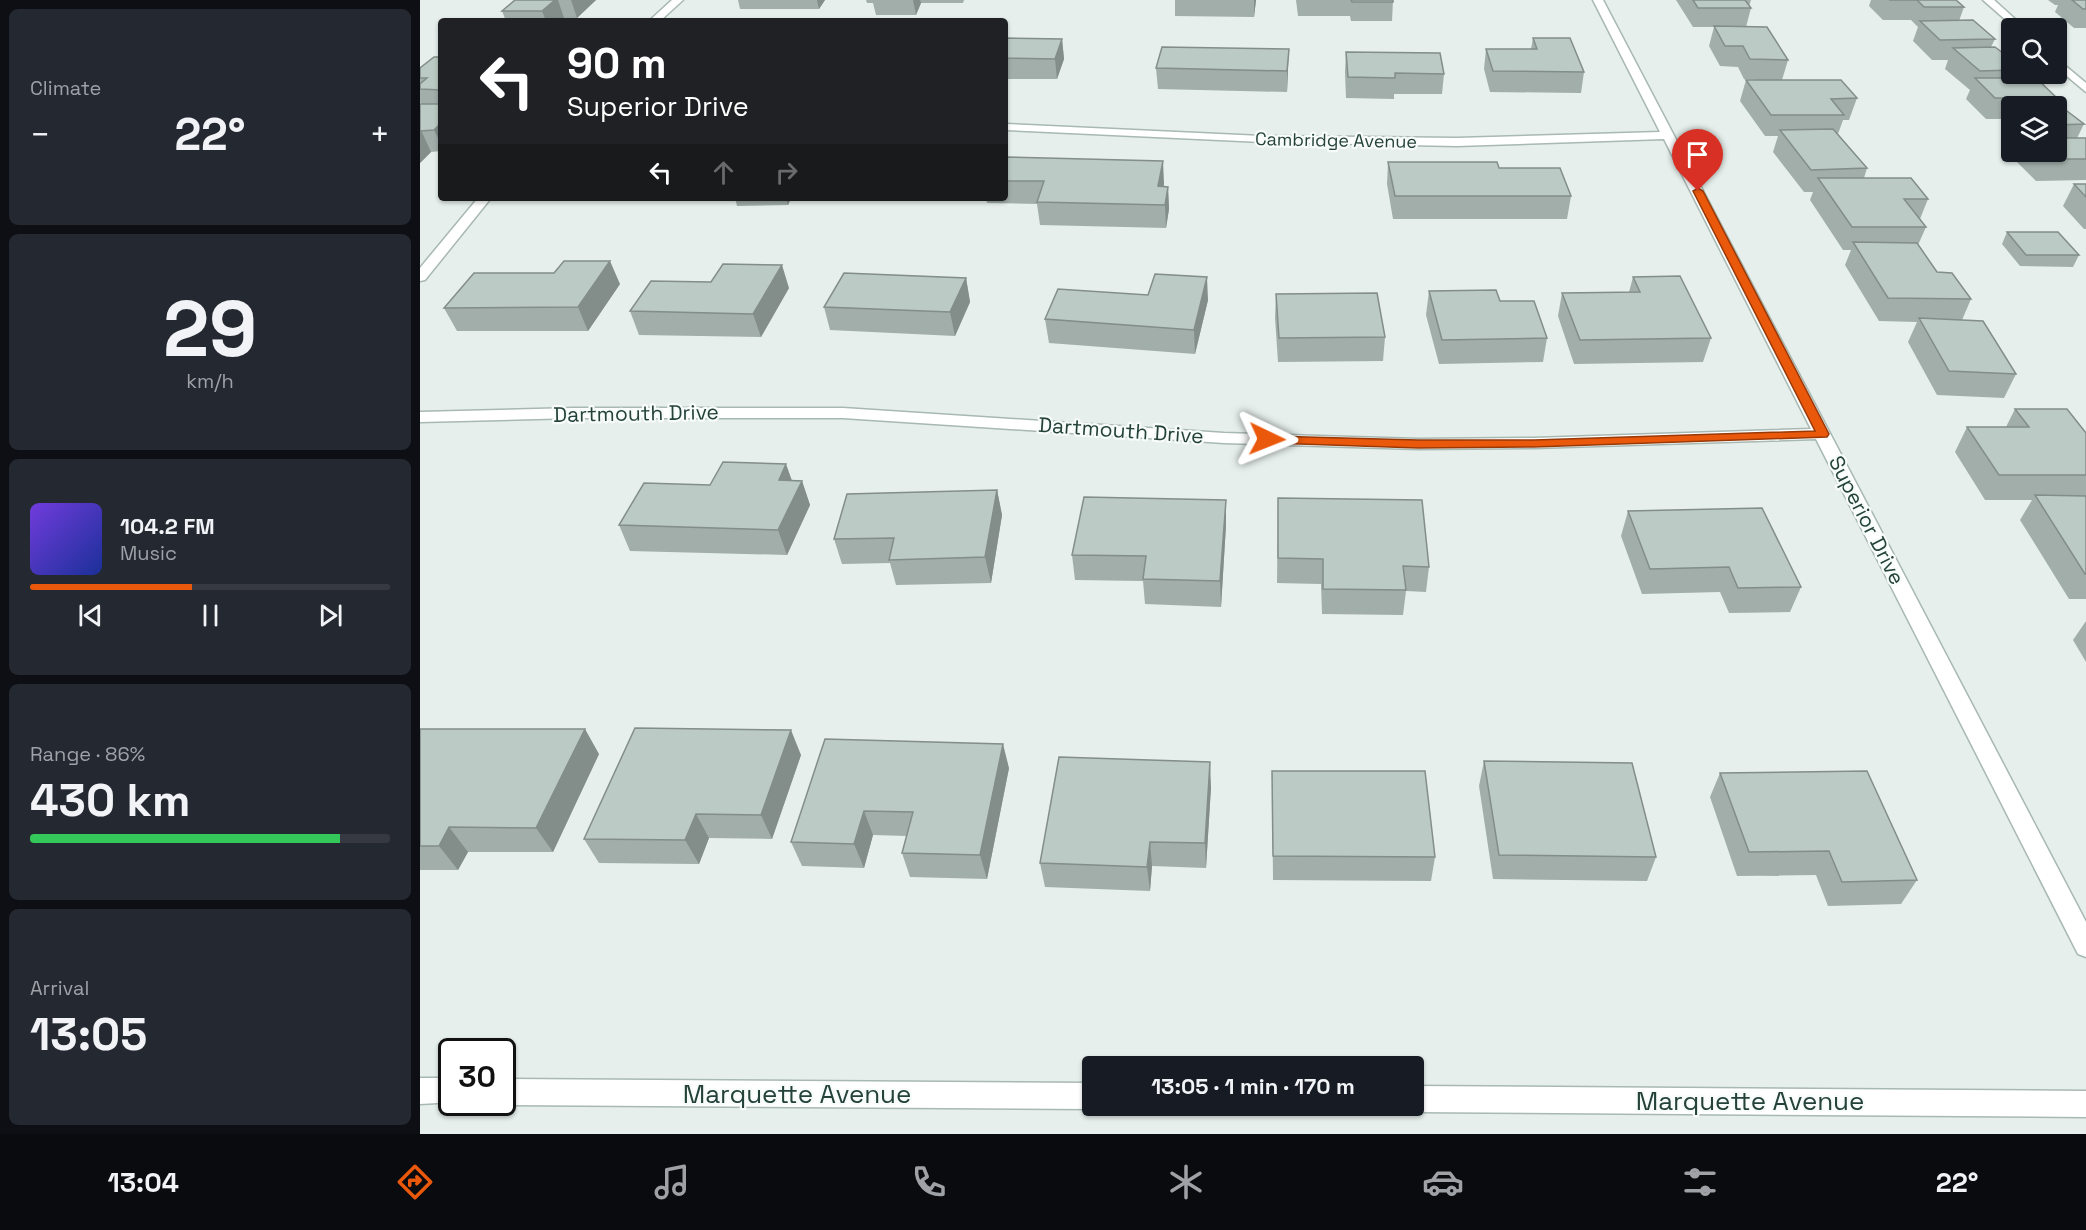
<!DOCTYPE html>
<meta charset="utf-8">
<style>
:root{--surface:#171b24;--page:#242831;--text:#f1f3f6;--muted:#9ea1a6;--line:#363941;--accent:#ea580c}
body{margin:0;font-family:"Space Grotesk",sans-serif;background:var(--page);color:var(--text);height:100vh;display:flex;flex-direction:column;font-size:22px;white-space:nowrap}
*{box-sizing:border-box;margin:0}
p{font-size:20px;color:var(--muted)}
.icon{flex:none;width:33px;height:33px;fill:none;stroke:currentColor;stroke-width:2;stroke-linecap:round;stroke-linejoin:round}
.map{position:relative;flex:1;overflow:hidden}
.details{display:flex;flex-direction:column;gap:9px;padding:9px;background:#0d0f14;width:420px}
.details>*{flex:none}
.guide{position:absolute;left:18px;top:18px;width:570px;height:183px;border-radius:6px;box-shadow:0 2px 4px #0004;background:#202124;color:#fff;overflow:hidden}
.buttons{position:absolute;left:1581px;top:18px;display:grid;gap:12px}
.buttons a{display:grid;place-items:center;width:66px;height:66px;border-radius:6px;background:var(--surface);box-shadow:0 2px 4px #0004;font-size:30px}
.speed{position:absolute;left:18px;top:1038px;display:flex;gap:12px;font-size:30px;font-weight:700;text-align:center}
.speed>*{display:grid;place-content:center;width:78px;height:78px;border-radius:50%;background:var(--surface);box-shadow:0 2px 4px #0004;line-height:1}
.speed .limit{border:3px solid #111;border-radius:9px;background:#fff;color:#111}
.pin{position:absolute;display:grid;place-items:center;width:51px;height:51px;color:#fff;margin:-62px -26px;border-radius:50% 50% 50% 0;rotate:-45deg;box-shadow:0 0 6px #0007}
.pin .icon{rotate:45deg}
.me{position:absolute;width:66px;margin:-33px;rotate:92deg;stroke-linejoin:round;filter:drop-shadow(0 0 4px #0008)}
.turn{display:flex;align-items:center;gap:21px;height:126px;padding:0 30px;font-size:27px}
.turn .icon{width:78px;height:78px;stroke-width:2.5}
.turn b{display:block;font-size:42px;line-height:51px}
.lanes{display:flex;align-items:center;height:57px;padding:0 30px;background:#0003;justify-content:center;gap:30px;direction:ltr}
.lanes .off{opacity:.35}
.big{font-size:45px;font-weight:600;line-height:1.1}
.details .tile{flex:1;display:flex;flex-direction:column;justify-content:center;gap:9px;min-width:0;padding:0 21px;border-radius:9px;background:var(--page)}
.details .dial{align-items:center;gap:0}
.dial b{font-size:78px;line-height:1}
.song{display:flex;align-items:center;gap:18px}
.cover{width:72px;height:72px;border-radius:9px;background:linear-gradient(135deg,hsl(260 70% 55%),hsl(230 70% 35%))}
.played{height:6px;border-radius:3px;background:linear-gradient(90deg,var(--accent) 45%,var(--line) 45%)}
.keys{display:flex;justify-content:space-around;direction:ltr}
.heat{display:flex;justify-content:space-between;align-items:center;font-size:33px;direction:ltr}
.charge{height:9px;border-radius:4px;background:linear-gradient(90deg,#34c759 86%,var(--line) 0)}
.trip{position:absolute;left:662px;top:1056px;width:342px;height:60px;border-radius:6px;background:var(--surface);box-shadow:0 2px 4px #0004;font-weight:600;line-height:60px;text-align:center}
.dock{display:flex;height:96px;justify-content:space-around;align-items:center;background:#090b0e;color:var(--muted)}
.dock .icon{width:42px;height:42px}
.dock .on{color:var(--accent)}
.dock b{font-size:27px;color:var(--text)}
main{display:flex;flex:1;min-height:0}
.map>svg:first-child{display:block}
.lines{fill:none;stroke-linecap:round;stroke-linejoin:round}
.minor-casing{stroke:#a8b8b2;stroke-width:3}
.minor{fill:#fff;fill-rule:evenodd}
.wall{fill:#a1aea9}
.shaded-wall{fill:#838d89}
.building{fill:#bbcac4;stroke:#838d89;stroke-width:1.5}
.route{fill:#ea580c;stroke:#983908;stroke-width:1.5}
.labels{text-anchor:middle;dominant-baseline:central;stroke-width:4.5;stroke-linejoin:round;paint-order:stroke}
.far-street-label{font-size:18px;fill:#24423a;stroke:#f7fbf9}
.street-label{font-size:21px;fill:#24423a;stroke:#f7fbf9}
.near-street-label{font-size:26px;fill:#24423a;stroke:#f7fbf9}
</style>
<main>
<section class="details">
<div class="tile"><p>Climate</p>
<div class="heat"><a>−</a><b class="big">22°</b><a>+</a></div>
</div>
<div class="tile dial"><b>29</b><p>km/h</p></div>
<div class="tile">
<div class="song"><i class="cover"></i><div><b>104.2 FM</b><p>Music</p></div></div>
<div class="played"></div>
<div class="keys"><svg class="icon" aria-label="previous" viewBox="0 0 24 24"><path d="M18 5L8 12l10 7zM5 5v14"/></svg><svg class="icon" aria-label="pause" viewBox="0 0 24 24"><path d="M8 5v14M16 5v14"/></svg><svg class="icon" aria-label="next" viewBox="0 0 24 24"><path d="M6 5l10 7-10 7zM19 5v14"/></svg></div>
</div>
<div class="tile"><p>Range · 86%</p><b class="big">430 km</b><div class="charge"></div></div>
<div class="tile"><p>Arrival</p><b class="big">13:05</b></div>
</section>
<div class="map">
<svg width="1666" height="1134" viewBox="0 0 1666 1134">
<rect width="100%" height="100%" fill="#e6efeb"/>
<g class="lines">
<defs>
<path id="minor" d="M252,0h11l-23,21h-11z
M1173,0h10l483,922v35l-8,-3 -262,-515 -282,9 -116,1 -194,-6 -381,-25h-269l-154,4v-10l154,-4h269l381,25 194,6 116,-1 277,-9 -147,-290 -207,7 -195,-4 -257,-12v-6l257,12 195,2 203,-6z
M1563,0h11l31,28h-10z
M1636,58l30,25v9l-30,-25z
M58,198h13l-66,82 -5,1v-13z
M0,1078h32v24h3l-35,2z
M82,1079l590,4v23h8l-8,3 -590,-4 -6,-3h6z
M993,1086l673,5v26l-673,-5 -10,-6h10z"/>
</defs>
<use href="#minor" class="minor-casing"/>
<use href="#minor" class="minor"/>
</g>
<path class="wall" d="M95,0h81l-19,18h-13l-3,3h-55l-4,-10z
M318,0h87l-6,9h-79z
M446,0h98l-1,3h-42l-5,12h-40l-3,-12h-6z
M755,0h81l-2,17 -79,-1z
M876,0h97l-1,21h-41l-1,-5h-52z
M1256,0h75l-2,6 2,2 -5,19 42,33 -6,20 75,18 -8,22h-6l-5,14 29,34 -3,10 64,21 -8,20 6,8 -8,18 19,27 34,27 -9,21 54,54 -12,24 -67,-3 -29,-53 9,-20 -38,-1 -34,-56 6,-15h-8l-33,-50 3,-8h-9l-31,-40 5,-16h-13l-25,-35 6,-21h11l-13,-1 -6,-12 -18,-1 -11,-20 5,-19h-21z
M1451,0h85l8,7 -5,14 14,-1 22,19 -4,8h4l17,13v14h10l-2,4h16l21,20 -3,7h5l25,19 -7,14h9v42l-50,1 -21,-21 4,-8h37v-46h-44v31l-11,-9 4,-9h-19l-20,-20 4,-9 -25,-21 3,-9h-16l-19,-19 5,-14 -7,-7h-28l-14,-14z
M1628,0h38v28h-12l-19,-16 3,-7h-3z
M585,38l57,1 2,20 -7,20h-52z
M1113,38l51,34 -3,21 -91,-1 -6,-23 2,-20h45z
M926,52l98,22 -2,20h-48v5l-48,-1 -1,-26z
M21,57v94l-10,1 -11,11v-59h1l-1,-2v-34z
M736,68l132,1 -1,23 -129,-3z
M585,157l159,26v4h4l1,22 -3,19 -126,-3 -3,-21 -50,-1 -1,-5h19z
M968,162l111,6 72,28 -4,23h-174l-6,-35z
M1654,184h12v45h-2l-21,-23z
M315,198h56l-3,7 -51,1z
M1587,232l72,23 -6,12 -53,-1 -18,-22z
M1213,277l78,61 -8,24 -129,2 -16,-48 4,-23 67,-1z
M546,278l4,24 -15,34 -125,-6 -6,-23z
M200,284l-32,47h-131l-13,-23z
M369,288l-28,49 -122,-2 -9,-24z
M1009,291l71,10 47,37 -4,24 -104,2 -13,-49z
M856,294l109,43 -2,24 -105,1 -3,-44z
M788,300l-13,54 -146,-11 -4,-24z
M1595,409l71,24v166h-17l-49,-79 12,-20h-47l-30,-48 12,-25h39z
M372,480l10,1 8,24 -23,50 -157,-4 -11,-26 91,-40z
M577,490l5,25 -11,68 -95,2 -6,-22 -48,1 -8,-25z
M858,498l151,69 -3,25 -20,-1 -3,24 -81,-1 -1,-30 -44,-1z
M1208,511l173,76 -11,25 -61,1 -9,-21 -78,2 -21,-58z
M806,525l-5,82 -76,-3 -2,-23 -68,-1 -3,-25z
M1666,621v41l-13,-22z
M0,729l179,25 -46,98h-85l-10,18h-38z
M405,739l184,29 -22,111 -77,-2 -8,-24 5,-17 -34,-1 -9,33 -62,-2 -11,-24z
M381,755l-29,84 -63,-1 -10,26 -100,-1 -15,-24z
M1064,761l172,96 -9,24 -154,-2 -14,-93z
M852,771l163,86 -4,24 -158,-1z
M1300,773l197,107 -16,24 -73,2 -12,-31 -79,1 -27,-79z
M791,787l-5,81 -54,-2 -2,25 -105,-4 -5,-24z"/>
<path class="shaded-wall" d="M135,0h3l6,18 -3,3h-15l-4,-10z
M151,0h25l-19,18z
M397,0h8l-6,9z
M493,0h7l1,3 -5,12z
M834,0h2l-2,17z
M642,39l2,20 -7,20 -2,-20z
M869,49l-1,20 -1,23v-21z
M21,123v21l-7,-14z
M1,130l10,22 -11,11v-32z
M743,161l1,22 -4,22 -2,-19z
M748,187l1,22 -3,19 -1,-23z
M366,198h5l-3,7z
M190,261l10,23 -32,47 -10,-24z
M362,265l7,23 -28,49 -8,-23z
M787,277l1,23 -13,54 -1,-24z
M546,278l4,24 -15,34 -5,-24z
M366,464l9,25 -16,-9z
M382,481l8,24 -23,50 -9,-25z
M577,490l5,25 -11,68 -6,-26z
M806,500v25l-5,82 -1,-26z
M165,729l14,25 -46,98 -17,-24z
M371,730l10,25 -29,84 -11,-24z
M583,744l6,24 -22,111 -7,-24z
M790,762l1,25 -5,81 -1,-25z
M444,811l9,24 -9,33 -10,-24z
M276,814l13,24 -10,26 -14,-24z
M29,827l19,25 -10,18 -19,-24z
M730,842l2,24 -2,25 -3,-24z"/>
<path class="building" d="M95,0h40l-13,11h-40z
M931,0h42v2h-41z
M1273,0h52l6,8h-53z
M1469,0h67l8,7h-40l-7,-7z
M1652,0h14v9h-3z
M1553,20l22,19 -55,1 -20,-19z
M1294,26l53,1 21,33 -38,-1 -7,-13h-18z
M585,38l57,1 -7,20 -50,-1z
M1113,38h37l14,34 -91,-1 -7,-22h51z
M742,47l127,2 -2,22 -131,-3z
M1575,47l17,13v10l-32,1 -27,-23z
M926,52l94,1 4,21 -49,-1v5l-47,-1z
M14,57h7v33l-21,-1v-5l7,-6h-7v-10z
M1555,78h61l21,20h-62z
M1326,80h95l16,18 -26,1 13,16h-73z
M0,104h21v19l-7,7 -14,1z
M1639,105l25,19 -28,1v-19h-44v1l-2,-1z
M1413,129l34,39 -56,2 -31,-40z
M1636,138h30v21h-40l-8,-7h18z
M585,157l158,4 -5,25 10,1 -3,18 -128,-3 7,-21h-39z
M968,162h109l2,6h61l11,28h-176z
M1398,178h93l17,21h-24l22,28h-74z
M1654,184h12v13z
M1587,232h51l21,23h-53z
M1433,242l64,1 20,29 15,1 19,26 -83,-1z
M144,261h46l-32,46 -134,1 30,-35h80z
M303,264l59,1 -29,49 -123,-3 21,-30 60,1z
M424,273l122,5 -16,34 -126,-5z
M735,274l52,3 -13,53 -149,-11 13,-30 90,6z
M1260,276l31,62 -131,2 -18,-47 78,-1 -7,-15z
M1076,290l4,11h34l13,37 -105,2 -13,-49z
M957,293l8,44 -106,1 -3,-44z
M1499,318l64,3 33,53 -67,-3z
M1595,409h52l19,24v42h-87l-32,-48h62z
M303,462l63,2 -7,16 23,1 -24,49 -159,-5 25,-42 66,2z
M577,490l-12,67 -96,3 5,-22 -60,1 13,-45z
M1615,495l51,1v78h-1z
M664,497l142,3 -6,81 -77,-2 3,-23 -74,-1z
M858,498l144,2 7,67 -26,-1 3,24 -83,-1v-30l-45,-1z
M1342,508l39,79 -63,1 -9,-21 -79,2 -22,-58z
M215,728l156,2 -30,85 -65,-1 -11,26 -101,-1z
M0,729h165l-49,99 -87,-1 -10,19h-19z
M405,739l178,5 -23,111 -78,-2 11,-41 -49,-1 -10,33 -63,-2z
M639,757l151,5 -5,81 -55,-1 -3,25 -107,-4z
M1064,761l148,2 24,94 -157,-2z
M852,771h153l10,86 -162,-1z
M1447,771l50,109 -75,2 -13,-31 -80,1 -29,-79z"/>
<path class="route" d="M1278,188l5,3 126,243 -2,3 -293,10 -116,1 -151,-5 -6,-4 6,-3 151,4h116l281,-9 -122,-240z"/>
<g class="labels">
<g class="far-street-label">
<text transform="translate(916 140) rotate(1)">Cambridge Avenue</text>
</g>
<g class="street-label">
<text transform="translate(216 413) rotate(-1)">Dartmouth Drive</text>
<text transform="translate(701 430) rotate(4)">Dartmouth Drive</text>
<text transform="translate(1447 520) rotate(63)">Superior Drive</text>
</g>
<g class="near-street-label">
<text x="377" y="1094">Marquette Avenue</text>
<text x="1330" y="1101">Marquette Avenue</text>
</g>
</g>
</svg>
<div class="buttons">
<a><svg class="icon" aria-label="search" viewBox="0 0 24 24"><circle cx="10" cy="10" r="6"/><path d="M15 15l6 6"/></svg></a>
<a><svg class="icon" aria-label="layers" viewBox="0 0 24 24"><path d="M12 4l9 5-9 5-9-5zM3 14l9 5 9-5"/></svg></a>
</div>
<div class="speed"><div class="limit">30</div></div>
<div class="pin" style="left:1278px;top:191px;background:#d93025"><svg class="icon" aria-label="arrive" viewBox="0 0 24 24"><path d="M6 21V4h12l-3 4 3 4H6"/></svg></div>
<svg class="me" style="left:847px;top:439px" viewBox="-20 -20 40 40"><path d="M0-17L14 15 0 8-14 15z" fill="#ea580c" stroke="#fff" stroke-width="4"/></svg>
<div class="trip">13:05 · 1 min · 170 m</div>
<div class="guide">
<div class="turn"><svg class="icon" aria-label="left" viewBox="0 0 24 24"><path d="M17 20v-9H6M10 6l-5 5 5 5"/></svg><div><b>90 m</b>Superior Drive</div></div>
<div class="lanes"><svg class="icon" aria-label="left" viewBox="0 0 24 24"><path d="M17 20v-9H6M10 6l-5 5 5 5"/></svg><svg class="icon off" aria-label="ahead" viewBox="0 0 24 24"><path d="M12 20V5M6 11l6-6 6 6"/></svg><svg class="icon off" aria-label="right" viewBox="0 0 24 24"><path d="M7 20v-9h11M14 6l5 5-5 5"/></svg></div>
</div>
</div>
</main>
<nav class="dock">
<b>13:04</b>
<svg class="icon on" aria-label="directions" viewBox="0 0 24 24"><path d="M12 3l9 9-9 9-9-9zM9 14v-3h6M13 9l2 2-2 2"/></svg>
<svg class="icon" aria-label="music" viewBox="0 0 24 24"><path d="M9 18V5l10-2v13"/><circle cx="6" cy="18" r="3"/><circle cx="16" cy="16" r="3"/></svg>
<svg class="icon" aria-label="phone" viewBox="0 0 24 24"><path d="M5 4h4l2 5-3 2q2 4 5 5l2-3 5 2v4C11 20 4 13 5 4z"/></svg>
<svg class="icon" aria-label="climate" viewBox="0 0 24 24"><path d="M12 3v18M4 7l16 10M4 17L20 7"/></svg>
<svg class="icon" aria-label="car" viewBox="0 0 24 24"><path d="M5 17H2v-5l4-1 3-4h7l3 4 3 1v5h-3M9 17h6M6 11h13"/><circle cx="7" cy="17" r="2"/><circle cx="17" cy="17" r="2"/></svg>
<svg class="icon" aria-label="filters" viewBox="0 0 24 24"><path d="M4 7h16M4 17h16"/><circle cx="9" cy="7" r="2"/><circle cx="15" cy="17" r="2"/></svg>
<b>22°</b>
</nav>
